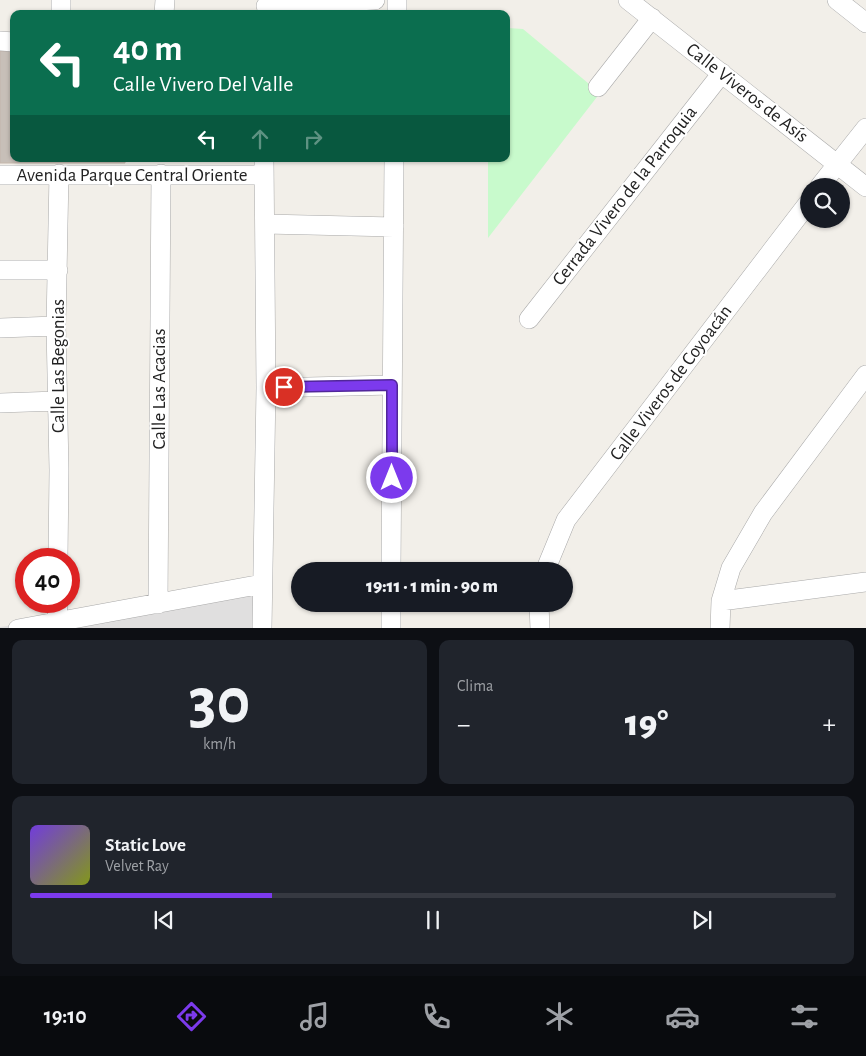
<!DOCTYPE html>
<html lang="es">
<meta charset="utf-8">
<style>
:root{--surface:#171b24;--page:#20242c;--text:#f1f3f6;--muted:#9ea1a6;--line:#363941;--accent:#7c3aed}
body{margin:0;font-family:"Alegreya Sans",sans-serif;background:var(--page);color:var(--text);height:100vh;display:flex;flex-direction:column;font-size:19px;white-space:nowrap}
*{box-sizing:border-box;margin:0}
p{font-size:16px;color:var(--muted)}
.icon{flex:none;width:28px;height:28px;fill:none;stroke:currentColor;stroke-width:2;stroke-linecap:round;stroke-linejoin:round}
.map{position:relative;height:628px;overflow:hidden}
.drawer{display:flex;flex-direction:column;gap:12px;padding:12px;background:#0d0f14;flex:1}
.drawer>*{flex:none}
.hud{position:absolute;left:10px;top:10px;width:500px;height:152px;border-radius:10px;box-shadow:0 1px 4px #0004;background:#0b6e4f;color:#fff;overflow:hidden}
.tools{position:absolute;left:800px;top:178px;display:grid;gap:10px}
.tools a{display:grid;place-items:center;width:50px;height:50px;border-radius:50%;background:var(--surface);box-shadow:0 1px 4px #0004;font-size:25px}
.speed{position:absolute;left:15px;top:548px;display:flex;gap:10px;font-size:25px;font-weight:700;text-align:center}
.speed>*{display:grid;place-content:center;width:65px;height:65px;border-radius:50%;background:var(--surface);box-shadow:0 1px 4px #0004;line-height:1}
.speed .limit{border:8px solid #d22;background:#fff;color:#111}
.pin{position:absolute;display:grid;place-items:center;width:42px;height:42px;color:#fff;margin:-21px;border:2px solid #fff;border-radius:50%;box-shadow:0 1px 5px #0007}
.me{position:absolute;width:55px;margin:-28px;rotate:0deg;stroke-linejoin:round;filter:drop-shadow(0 0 4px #0008)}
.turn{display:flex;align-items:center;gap:18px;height:105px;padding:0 20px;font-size:22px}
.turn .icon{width:65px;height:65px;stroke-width:2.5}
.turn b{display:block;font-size:35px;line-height:42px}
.lanes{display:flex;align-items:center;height:48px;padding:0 20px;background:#0003;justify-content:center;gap:25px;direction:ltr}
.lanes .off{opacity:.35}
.big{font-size:38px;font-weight:800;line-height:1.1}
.drawer .widget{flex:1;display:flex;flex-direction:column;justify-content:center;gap:8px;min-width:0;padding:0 18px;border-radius:10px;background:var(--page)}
.drawer .dial{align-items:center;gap:0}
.dial b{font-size:65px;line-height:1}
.song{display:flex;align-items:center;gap:15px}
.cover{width:60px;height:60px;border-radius:8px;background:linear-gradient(135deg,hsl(260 70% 55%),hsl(70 70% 35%))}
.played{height:5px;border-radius:2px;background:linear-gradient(90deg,var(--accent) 30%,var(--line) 30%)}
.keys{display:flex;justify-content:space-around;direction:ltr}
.heat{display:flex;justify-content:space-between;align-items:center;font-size:28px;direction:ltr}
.drawer .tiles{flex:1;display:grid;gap:12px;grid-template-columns:1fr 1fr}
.widget:last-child{grid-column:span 2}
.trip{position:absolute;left:291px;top:562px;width:282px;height:50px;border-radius:25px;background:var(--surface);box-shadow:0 1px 4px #0004;font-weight:800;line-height:50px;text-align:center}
.dock{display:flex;height:80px;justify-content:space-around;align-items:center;background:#090b0e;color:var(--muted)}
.dock .icon{width:35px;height:35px}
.dock .on{color:var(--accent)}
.dock b{font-size:22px;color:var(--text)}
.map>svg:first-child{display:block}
.residential{fill:#e0dfdf}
.park{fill:#c8facc}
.building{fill:#c7bfb8;stroke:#c4b6ab}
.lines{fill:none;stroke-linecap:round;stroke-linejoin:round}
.minor-casing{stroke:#a9a9a9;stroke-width:20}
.minor{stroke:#fff;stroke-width:19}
.route-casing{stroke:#51269a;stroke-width:12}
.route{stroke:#7c3aed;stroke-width:9}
.labels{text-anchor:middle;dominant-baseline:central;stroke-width:4;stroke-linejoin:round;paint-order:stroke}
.street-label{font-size:19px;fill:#222;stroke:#fff}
</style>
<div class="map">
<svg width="866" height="629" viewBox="0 0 866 629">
<rect width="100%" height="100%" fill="#f2efe9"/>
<path class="residential" d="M257,592l-1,36 -256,1v-2z"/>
<path class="park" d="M506,28l17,1 77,64 -112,145v-79h18z"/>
<path class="building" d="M0,51h14v108h111v4h-125z"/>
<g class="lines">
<defs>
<path id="minor" d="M628,0l238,187
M837,0l29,23
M266,6l109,-6
M61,14v-14
M164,14l1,-14
M397,14v-14
M0,41l14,1
M598,87l54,-69
M0,175h264
M820,186l46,-58
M265,224l129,3
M0,270h58
M529,319l193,-246
M0,328l56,-2
M266,388l126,-3
M0,403l57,-2
M58,559l1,-89 -3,-144 3,-152
M391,571l3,-412
M545,571l21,-51 243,-318
M721,601l145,-19
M158,604l3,-430
M539,604l1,25
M57,622l1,-21
M18,629l244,-45
M262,629l4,-241 -2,-229
M391,629v-25
M720,629l1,-28 10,-33 32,-55 103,-138"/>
</defs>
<use href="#minor" class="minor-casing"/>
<use href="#minor" class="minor"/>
</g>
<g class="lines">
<defs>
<path id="route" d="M284,387l108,-2v93"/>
</defs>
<use href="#route" class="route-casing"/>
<use href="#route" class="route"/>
</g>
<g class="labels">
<g class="street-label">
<text transform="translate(747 93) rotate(38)">Calle Viveros de Asís</text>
<text x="132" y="175">Avenida Parque Central Oriente</text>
<text transform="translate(625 196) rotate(-52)">Cerrada Vivero de la Parroquia</text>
<text transform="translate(58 366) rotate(-90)">Calle Las Begonias</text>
<text transform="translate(671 383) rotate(-53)">Calle Viveros de Coyoacán</text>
<text transform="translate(159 389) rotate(-90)">Calle Las Acacias</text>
</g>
</g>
</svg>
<div class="tools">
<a><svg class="icon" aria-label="search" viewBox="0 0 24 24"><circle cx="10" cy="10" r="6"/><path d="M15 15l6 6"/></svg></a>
</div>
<div class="speed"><div class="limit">40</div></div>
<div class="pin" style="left:284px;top:387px;background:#d93025"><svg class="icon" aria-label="arrive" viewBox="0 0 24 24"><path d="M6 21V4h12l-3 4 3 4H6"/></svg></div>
<svg class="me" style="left:392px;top:478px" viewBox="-20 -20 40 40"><circle r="17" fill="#7c3aed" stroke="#fff" stroke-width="3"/><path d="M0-11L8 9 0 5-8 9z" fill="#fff"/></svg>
<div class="trip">19:11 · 1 min · 90 m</div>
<div class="hud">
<div class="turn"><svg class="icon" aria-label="left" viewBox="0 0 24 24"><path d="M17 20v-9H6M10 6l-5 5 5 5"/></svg><div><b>40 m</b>Calle Vivero Del Valle</div></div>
<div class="lanes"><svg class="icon" aria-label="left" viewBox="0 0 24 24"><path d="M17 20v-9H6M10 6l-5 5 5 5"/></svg><svg class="icon off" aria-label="ahead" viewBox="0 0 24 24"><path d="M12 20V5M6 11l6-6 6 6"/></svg><svg class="icon off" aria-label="right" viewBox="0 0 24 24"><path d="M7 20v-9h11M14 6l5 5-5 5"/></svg></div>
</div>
</div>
<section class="drawer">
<div class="tiles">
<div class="widget dial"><b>30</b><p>km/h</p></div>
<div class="widget"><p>Clima</p>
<div class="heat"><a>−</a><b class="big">19°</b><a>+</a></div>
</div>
<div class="widget">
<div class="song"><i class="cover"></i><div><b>Static Love</b><p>Velvet Ray</p></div></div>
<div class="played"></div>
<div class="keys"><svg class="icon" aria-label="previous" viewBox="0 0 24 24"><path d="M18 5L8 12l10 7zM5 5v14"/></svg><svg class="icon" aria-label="pause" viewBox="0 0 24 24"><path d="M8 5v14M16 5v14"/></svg><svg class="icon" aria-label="next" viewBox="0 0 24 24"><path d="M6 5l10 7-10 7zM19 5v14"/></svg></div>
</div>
</div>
</section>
<nav class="dock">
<b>19:10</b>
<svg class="icon on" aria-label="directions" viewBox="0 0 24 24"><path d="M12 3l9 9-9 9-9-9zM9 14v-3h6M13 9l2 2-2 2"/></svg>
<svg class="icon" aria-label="music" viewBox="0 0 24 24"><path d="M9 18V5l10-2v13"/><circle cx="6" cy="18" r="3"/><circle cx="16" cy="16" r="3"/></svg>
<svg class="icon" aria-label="phone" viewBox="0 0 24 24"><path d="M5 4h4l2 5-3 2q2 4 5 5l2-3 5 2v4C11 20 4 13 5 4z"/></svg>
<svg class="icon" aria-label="climate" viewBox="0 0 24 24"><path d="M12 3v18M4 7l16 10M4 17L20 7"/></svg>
<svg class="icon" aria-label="car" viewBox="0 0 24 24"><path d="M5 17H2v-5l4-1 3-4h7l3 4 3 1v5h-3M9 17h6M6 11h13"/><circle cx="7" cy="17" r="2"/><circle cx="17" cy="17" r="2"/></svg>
<svg class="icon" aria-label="filters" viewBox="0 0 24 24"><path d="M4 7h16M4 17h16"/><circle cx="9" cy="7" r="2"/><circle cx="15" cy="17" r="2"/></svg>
</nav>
